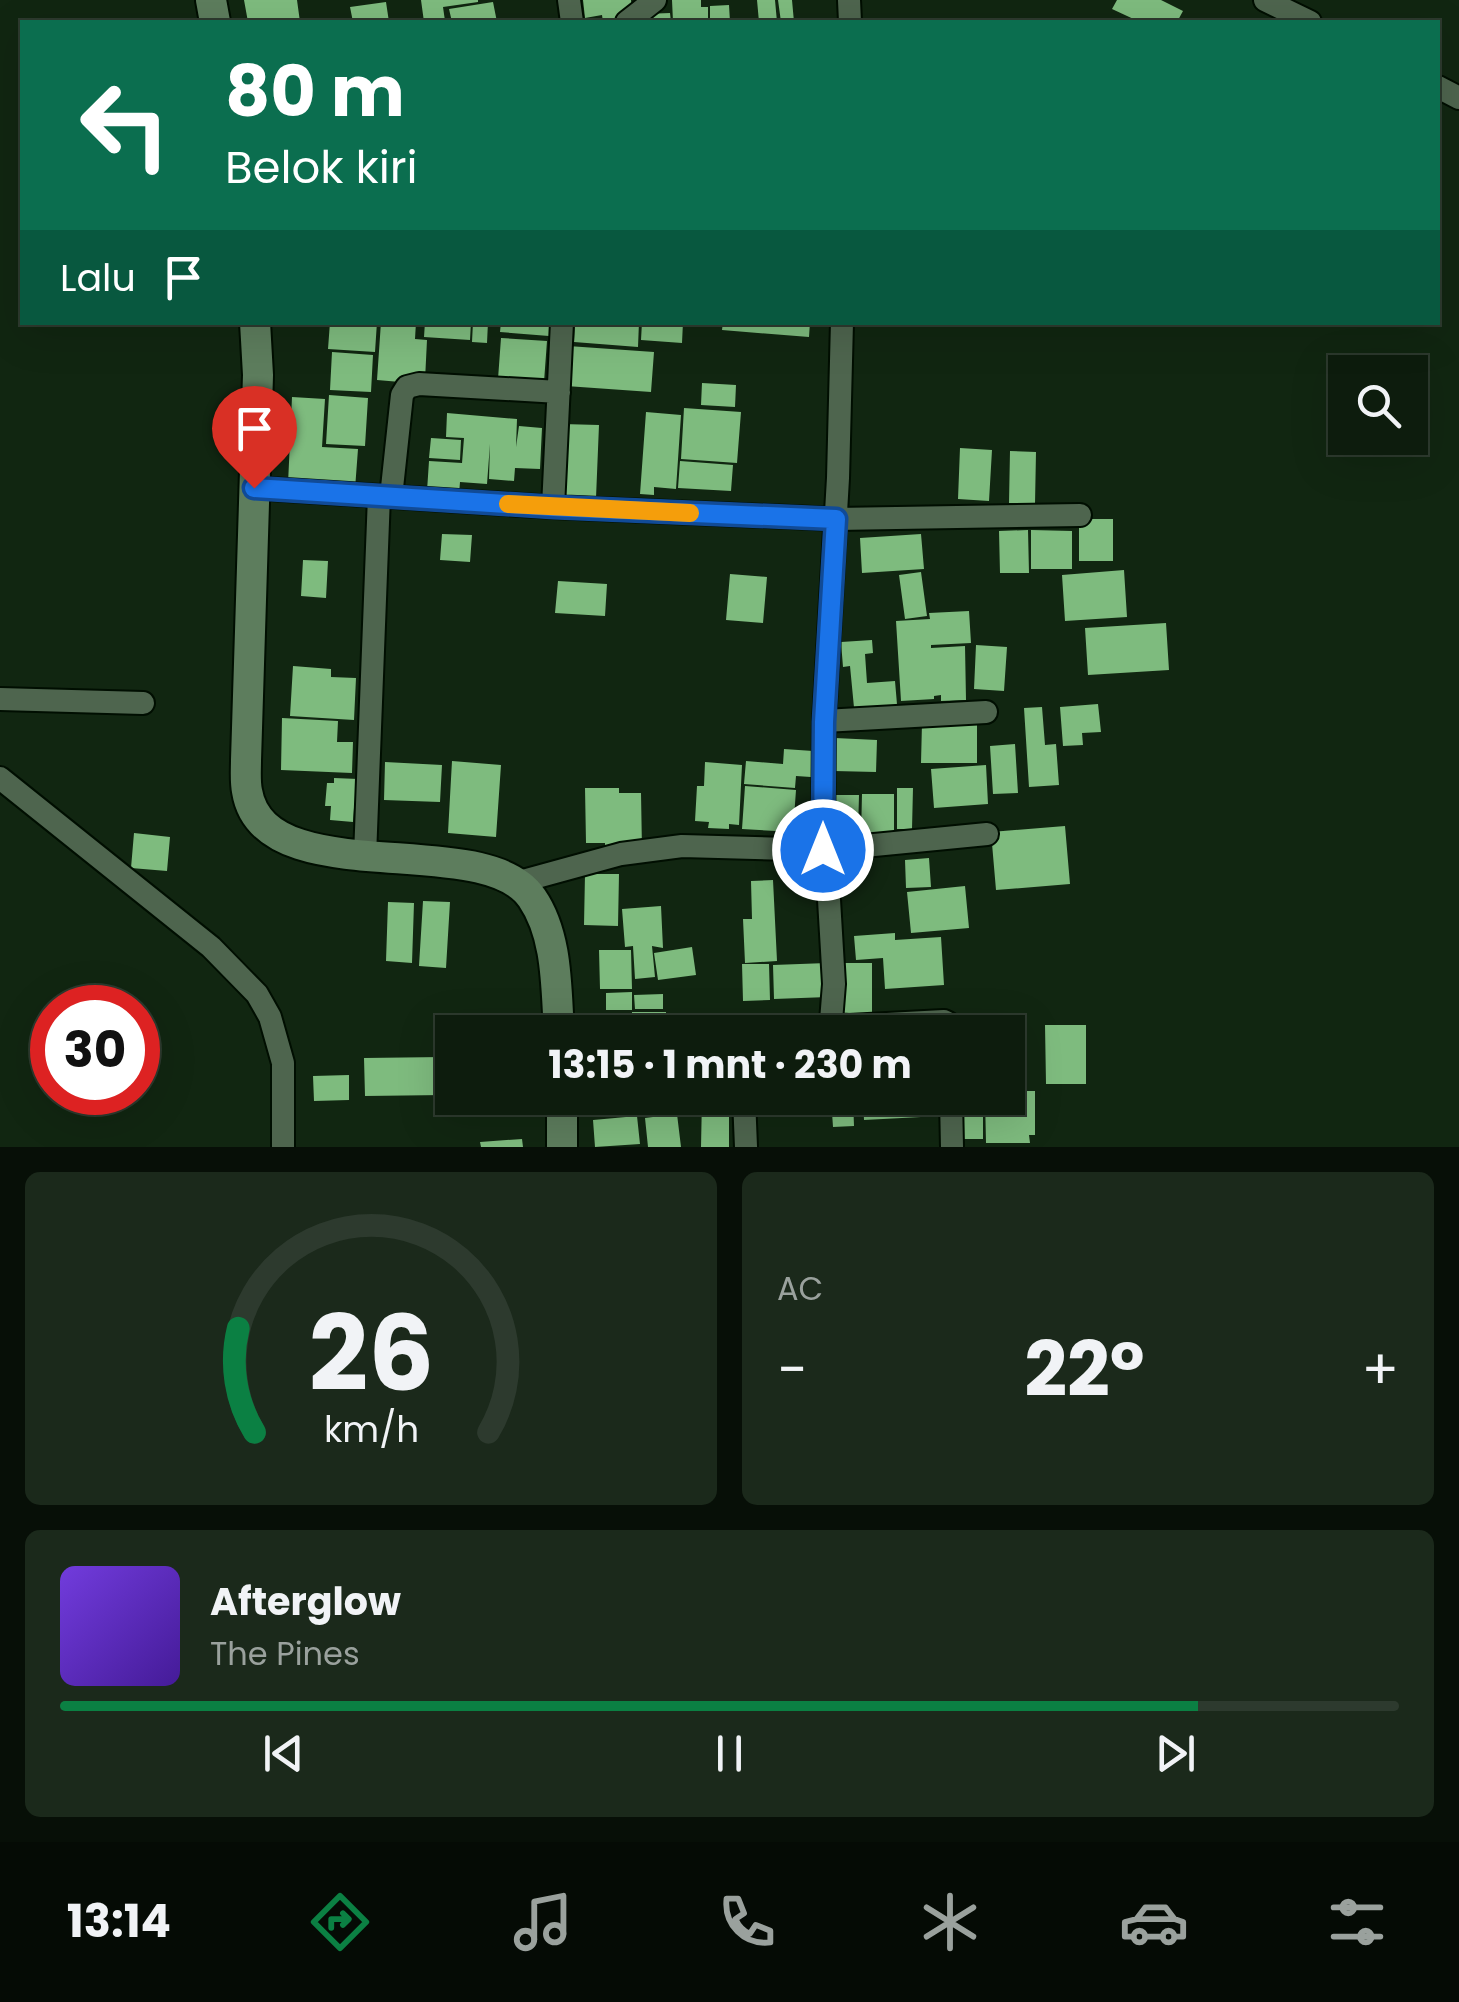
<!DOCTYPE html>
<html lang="id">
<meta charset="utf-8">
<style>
:root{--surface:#0d1c0d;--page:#1b291b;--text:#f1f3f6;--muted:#9aa19d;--line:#2d3a2e;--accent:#0b8043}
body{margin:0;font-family:Poppins,sans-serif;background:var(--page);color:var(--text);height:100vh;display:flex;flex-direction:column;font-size:38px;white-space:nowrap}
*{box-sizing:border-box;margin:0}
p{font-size:32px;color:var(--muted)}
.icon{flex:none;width:55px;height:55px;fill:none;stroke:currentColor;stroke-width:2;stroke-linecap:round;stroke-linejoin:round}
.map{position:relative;height:1147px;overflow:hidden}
.details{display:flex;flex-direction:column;gap:25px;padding:25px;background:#070f07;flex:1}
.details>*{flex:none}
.guide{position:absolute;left:20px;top:20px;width:1420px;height:305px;border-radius:0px;box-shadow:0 10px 40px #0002,0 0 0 2px var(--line);background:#0b6e4f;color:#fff;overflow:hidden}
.tools{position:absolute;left:1328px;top:355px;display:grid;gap:20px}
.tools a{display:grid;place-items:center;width:100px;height:100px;border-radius:0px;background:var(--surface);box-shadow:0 10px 40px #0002,0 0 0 2px var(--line);font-size:50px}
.speed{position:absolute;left:30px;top:985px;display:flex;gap:20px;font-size:50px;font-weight:700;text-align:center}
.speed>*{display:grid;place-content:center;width:130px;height:130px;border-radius:50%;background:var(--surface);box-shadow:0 10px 40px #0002,0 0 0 2px var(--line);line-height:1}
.speed .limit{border:15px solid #d22;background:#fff;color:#111}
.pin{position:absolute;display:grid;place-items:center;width:85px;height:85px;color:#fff;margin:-102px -42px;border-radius:50% 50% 50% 0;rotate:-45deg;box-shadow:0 0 10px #0007}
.pin .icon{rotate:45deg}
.me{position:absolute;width:110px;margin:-55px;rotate:0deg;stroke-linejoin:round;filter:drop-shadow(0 0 8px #0008)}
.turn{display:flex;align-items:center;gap:35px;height:210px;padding:0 40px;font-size:45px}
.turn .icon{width:130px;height:130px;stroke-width:2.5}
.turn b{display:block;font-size:70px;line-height:85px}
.then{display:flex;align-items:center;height:95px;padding:0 40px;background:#0003;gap:20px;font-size:38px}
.big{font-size:75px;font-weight:700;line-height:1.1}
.details .widget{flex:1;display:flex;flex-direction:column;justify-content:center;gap:15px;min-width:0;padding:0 35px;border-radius:15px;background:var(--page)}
.details .dial{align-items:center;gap:0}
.dial svg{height:260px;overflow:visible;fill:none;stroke:var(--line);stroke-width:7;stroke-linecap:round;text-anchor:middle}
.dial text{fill:var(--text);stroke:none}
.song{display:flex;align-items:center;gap:30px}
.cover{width:120px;height:120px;border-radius:15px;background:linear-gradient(135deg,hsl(260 70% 55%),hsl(260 70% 35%))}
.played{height:10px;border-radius:5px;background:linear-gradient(90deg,var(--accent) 85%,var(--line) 85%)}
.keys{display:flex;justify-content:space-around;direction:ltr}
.heat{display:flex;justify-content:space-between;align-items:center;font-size:55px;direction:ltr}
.details .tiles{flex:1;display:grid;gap:25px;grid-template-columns:1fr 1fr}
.widget:last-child{grid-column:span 2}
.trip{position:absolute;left:435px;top:1015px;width:590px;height:100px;border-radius:0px;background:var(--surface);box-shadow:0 10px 40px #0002,0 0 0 2px var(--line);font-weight:700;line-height:100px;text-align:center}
.tabs{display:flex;height:160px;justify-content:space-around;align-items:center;background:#050b05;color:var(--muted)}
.tabs .icon{width:70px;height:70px}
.tabs .selected{color:var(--accent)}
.tabs b{font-size:45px;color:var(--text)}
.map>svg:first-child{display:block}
.building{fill:#7ebb7e}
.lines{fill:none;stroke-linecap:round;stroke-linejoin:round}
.minor-casing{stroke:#000e01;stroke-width:26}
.secondary-casing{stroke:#000e01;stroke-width:34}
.minor{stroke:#4e654e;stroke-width:22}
.secondary{stroke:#5d7d5d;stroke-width:30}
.route-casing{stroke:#114b97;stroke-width:25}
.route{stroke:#1a73e8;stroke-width:18}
.slow{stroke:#f59e0b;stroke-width:18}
</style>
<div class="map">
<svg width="1459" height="1147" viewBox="0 0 1459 1147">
<rect width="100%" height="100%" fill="#112611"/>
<path class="building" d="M244,0h53l3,22h-26l-1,-3 -25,3z
M421,0h57v2l-35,5 2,14 -21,1z
M583,0h48l1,10 -6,11 -23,1 -1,-7 -17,3z
M672,0h29v7h7v15h-35z
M757,0h18l2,22h-18z
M778,0h14l2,22h-13z
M1117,0h44l22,11 -6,11h-37l-28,-13z
M386,2l3,20h-36l-3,-15z
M493,2l4,20h-45l-3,-13z
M729,5l1,17h-20v-16z
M670,13l1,9h-26v-8z
M330,322h47l-2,30 -47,-3z
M381,322h35l-1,17 12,1 -2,40 -13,3 -35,-3z
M425,322h46l-1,18 -46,-3z
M473,322h15l-1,21 -15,-1z
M501,322h49l-1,14 -49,-4z
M575,322h64l-1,25 -64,-5z
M642,322h41l-1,21 -41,-3z
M723,322h87l-1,15 -87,-7z
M501,338l46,3 -3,41 -46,-3z
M568,346l86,6 -3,40 -85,-6z
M332,352l41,3 -2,37 -41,-2z
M702,383l34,2 -1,22 -34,-2z
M329,395l39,3 -3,48 -39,-2z
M292,397l33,2 -3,48 36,2 -3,40 -67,-5z
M684,408l57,4 -4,51 -56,-4z
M646,412l35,3 -5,74 -22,-2v8l-14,-1z
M447,413l70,6 -1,28 3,-21 23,2 -2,41 -25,-1 -1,13 -25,-2 1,-35 -3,40 -27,-2 -1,12 -32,-3 2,-30 33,2 2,-25 -18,-1z
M562,424l37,1 -3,73 -36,-1z
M431,438l30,2 -1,20 -31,-2z
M960,448l32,2 -3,51 -31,-2z
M1010,451l26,1 -1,52 -26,-1z
M680,461l53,4 -2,26 -53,-3z
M1079,519h34v42h-34z
M1028,530l1,43h-29l-1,-42z
M1031,530l41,1v38h-41z
M442,534l30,1 -2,27 -30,-2z
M921,534l3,35 -62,4 -2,-35z
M303,560l25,1 -2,37 -25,-2z
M1124,570l3,47 -62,4 -3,-46z
M921,572l6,44 -22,3 -6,-44z
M730,574l37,3 -4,46 -37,-3z
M558,581l49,3 -2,32 -50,-3z
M969,611l2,32 -40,2v3l34,-2 1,54 -25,1v-6l-7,1v3l-33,2 -5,-80 34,-2 -1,-6z
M1166,623l3,47 -81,5 -3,-47z
M872,640l1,13 -8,1 2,29 28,-2 3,35 -43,2 -5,-52 -7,1 -2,-25z
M976,645l31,2 -3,44 -30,-2z
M293,666l38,3v8l25,1 -2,42 -64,-4z
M1098,704l3,28 -19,1 1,12 -20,1 -3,-39z
M1042,707l3,38 11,-1 3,41 -30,2 -5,-79z
M282,718l56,3 -1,21h16l-1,31 -71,-3z
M977,722v41h-56l1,-40z
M835,738l42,2 -1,32 -42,-1z
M1015,744l3,49 -25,1 -3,-48z
M784,749l29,2 -2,26 -15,-1 -1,12 -51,-4 2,-23 37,3z
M452,761l49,4 -5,72 -48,-4z
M385,762l57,3 -2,37 -56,-2z
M705,762l37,3 -3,60 -10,-1v5l-21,-1 1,-6 -14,-1 2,-35h7z
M986,765l2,39 -54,4 -3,-39z
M334,778l24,1 -1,29h-3l-1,14 -23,-2 1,-14h-6l2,-23h7z
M745,786l51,4 -3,42 -51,-3z
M585,788h34v5h22l1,57h-37v-7h-19z
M897,788h16l-1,41h-15z
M862,794h32v42l-33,-1z
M836,795h23l-1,37h-23z
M1065,826l5,58 -74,6 -5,-58z
M134,833l36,4 -3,34 -36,-3z
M929,858l2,29 -25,1 -1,-28z
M585,874h34l-1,52 -34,-1z
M773,880l4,81 -32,2 -2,-44h9l-1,-38z
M965,886l4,42 -58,5 -4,-41z
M423,901l27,1 -4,66 -27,-2z
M388,902l26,1 -2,60 -26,-2z
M661,906l2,42 -11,-2 3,31 -20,2 -2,-33 -8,1 -3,-38z
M895,933v7l46,-3 3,48 -59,4 -2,-31 -27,2 -2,-24z
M692,947l4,28 -38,5 -4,-27z
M599,950h32l1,39h-32z
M827,963l1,34 -54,2 -1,-34z
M840,963h32v54h-32z
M742,964h27l1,36 -27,1z
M632,992v18h-26v-17z
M663,994v15h-28l-1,-14z
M632,1012h34v19h-34z
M782,1020v12h-42v-11z
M1045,1025h41v59h-40z
M443,1057l1,38 -79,1 -1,-38z
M349,1075v25l-35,1 -1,-25z
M1008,1091h27v44h-6l1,8h-44l-1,-45h4v3l2,-3h17z
M702,1098h27v49h-28z
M831,1098h22l1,28 -21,1z
M863,1098h57l1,19 -57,3z
M926,1098h21v19h-21z
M957,1098h26v41h-26z
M677,1114l4,33h-33l-3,-29z
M637,1116l3,28 -45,3 -2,-27z
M522,1139l1,8h-42l-1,-5z"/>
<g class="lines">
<defs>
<path id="minor" d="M569,0l3,22
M849,0l1,22
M1265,0l45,22
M627,22l28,-22
M1438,87l21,11
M254,488l299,19 283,12 244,-4
M391,497l11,-102 5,-8 12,-3 140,8
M553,507l9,-185
M0,699l143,4
M824,721l162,-9
M0,778l211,169 46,47 13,23 13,46v84
M826,849l8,135 -3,37 4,4 14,1 95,-5 4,2 2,9
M823,850l1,-129 14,-243 4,-156
M365,856l14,-360
M519,882l102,-28 61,-8 141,4 164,-16
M744,1098l2,49
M951,1098l1,49"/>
<path id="secondary" d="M211,0l4,22
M255,322l3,53 -12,385c0,10 -1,21 1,31 17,104 238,36 285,107 26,38 24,90 27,134
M562,1098v49"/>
</defs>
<use href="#minor" class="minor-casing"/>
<use href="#secondary" class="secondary-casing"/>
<use href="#minor" class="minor"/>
<use href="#secondary" class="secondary"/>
</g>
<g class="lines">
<defs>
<path id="route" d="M254,488l300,19 282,12 -12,203 -1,128"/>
</defs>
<use href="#route" class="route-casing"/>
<use href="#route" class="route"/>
<path class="slow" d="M508,504l182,9"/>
</g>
</svg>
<div class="tools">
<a><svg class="icon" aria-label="search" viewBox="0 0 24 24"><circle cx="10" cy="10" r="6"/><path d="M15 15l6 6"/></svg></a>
</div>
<div class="speed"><div class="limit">30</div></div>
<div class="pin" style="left:254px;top:488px;background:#d93025"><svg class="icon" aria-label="arrive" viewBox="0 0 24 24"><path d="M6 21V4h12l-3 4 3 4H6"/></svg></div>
<svg class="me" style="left:823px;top:850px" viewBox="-20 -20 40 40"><circle r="17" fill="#1a73e8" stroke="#fff" stroke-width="3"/><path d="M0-11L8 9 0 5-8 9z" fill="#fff"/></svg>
<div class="trip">13:15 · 1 mnt · 230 m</div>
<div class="guide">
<div class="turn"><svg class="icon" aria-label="left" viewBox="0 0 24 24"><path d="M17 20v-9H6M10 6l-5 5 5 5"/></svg><div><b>80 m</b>Belok kiri</div></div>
<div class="then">Lalu<svg class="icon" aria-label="arrive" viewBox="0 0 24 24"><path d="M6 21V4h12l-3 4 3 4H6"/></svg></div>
</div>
</div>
<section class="details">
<div class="tiles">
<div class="widget dial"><svg viewBox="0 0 100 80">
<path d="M14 69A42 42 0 1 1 86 69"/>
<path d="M14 69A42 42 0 0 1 9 37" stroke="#0b8043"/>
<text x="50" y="56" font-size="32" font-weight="700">26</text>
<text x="50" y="72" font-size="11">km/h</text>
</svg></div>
<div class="widget"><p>AC</p>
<div class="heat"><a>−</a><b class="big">22°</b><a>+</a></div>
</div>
<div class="widget">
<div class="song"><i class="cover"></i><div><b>Afterglow</b><p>The Pines</p></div></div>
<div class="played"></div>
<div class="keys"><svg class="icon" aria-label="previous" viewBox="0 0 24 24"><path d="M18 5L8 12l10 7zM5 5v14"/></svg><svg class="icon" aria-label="pause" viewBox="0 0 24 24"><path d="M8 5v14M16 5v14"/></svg><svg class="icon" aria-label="next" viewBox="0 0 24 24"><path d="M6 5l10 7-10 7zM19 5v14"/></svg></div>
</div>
</div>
</section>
<nav class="tabs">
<b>13:14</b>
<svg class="icon selected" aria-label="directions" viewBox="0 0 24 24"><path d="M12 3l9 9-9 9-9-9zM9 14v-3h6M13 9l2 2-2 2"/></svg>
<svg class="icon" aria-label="music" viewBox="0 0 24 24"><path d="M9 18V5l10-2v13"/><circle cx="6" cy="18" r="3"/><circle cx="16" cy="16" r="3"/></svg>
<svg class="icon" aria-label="phone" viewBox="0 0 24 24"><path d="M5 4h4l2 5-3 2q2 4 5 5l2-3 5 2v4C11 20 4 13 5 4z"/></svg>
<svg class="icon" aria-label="climate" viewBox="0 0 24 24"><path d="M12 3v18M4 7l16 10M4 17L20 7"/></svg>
<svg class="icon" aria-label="car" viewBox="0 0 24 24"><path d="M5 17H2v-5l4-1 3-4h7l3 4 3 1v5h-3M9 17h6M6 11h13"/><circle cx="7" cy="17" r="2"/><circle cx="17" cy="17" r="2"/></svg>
<svg class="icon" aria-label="filters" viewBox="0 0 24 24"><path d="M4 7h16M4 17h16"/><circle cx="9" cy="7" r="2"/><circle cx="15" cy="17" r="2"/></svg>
</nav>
